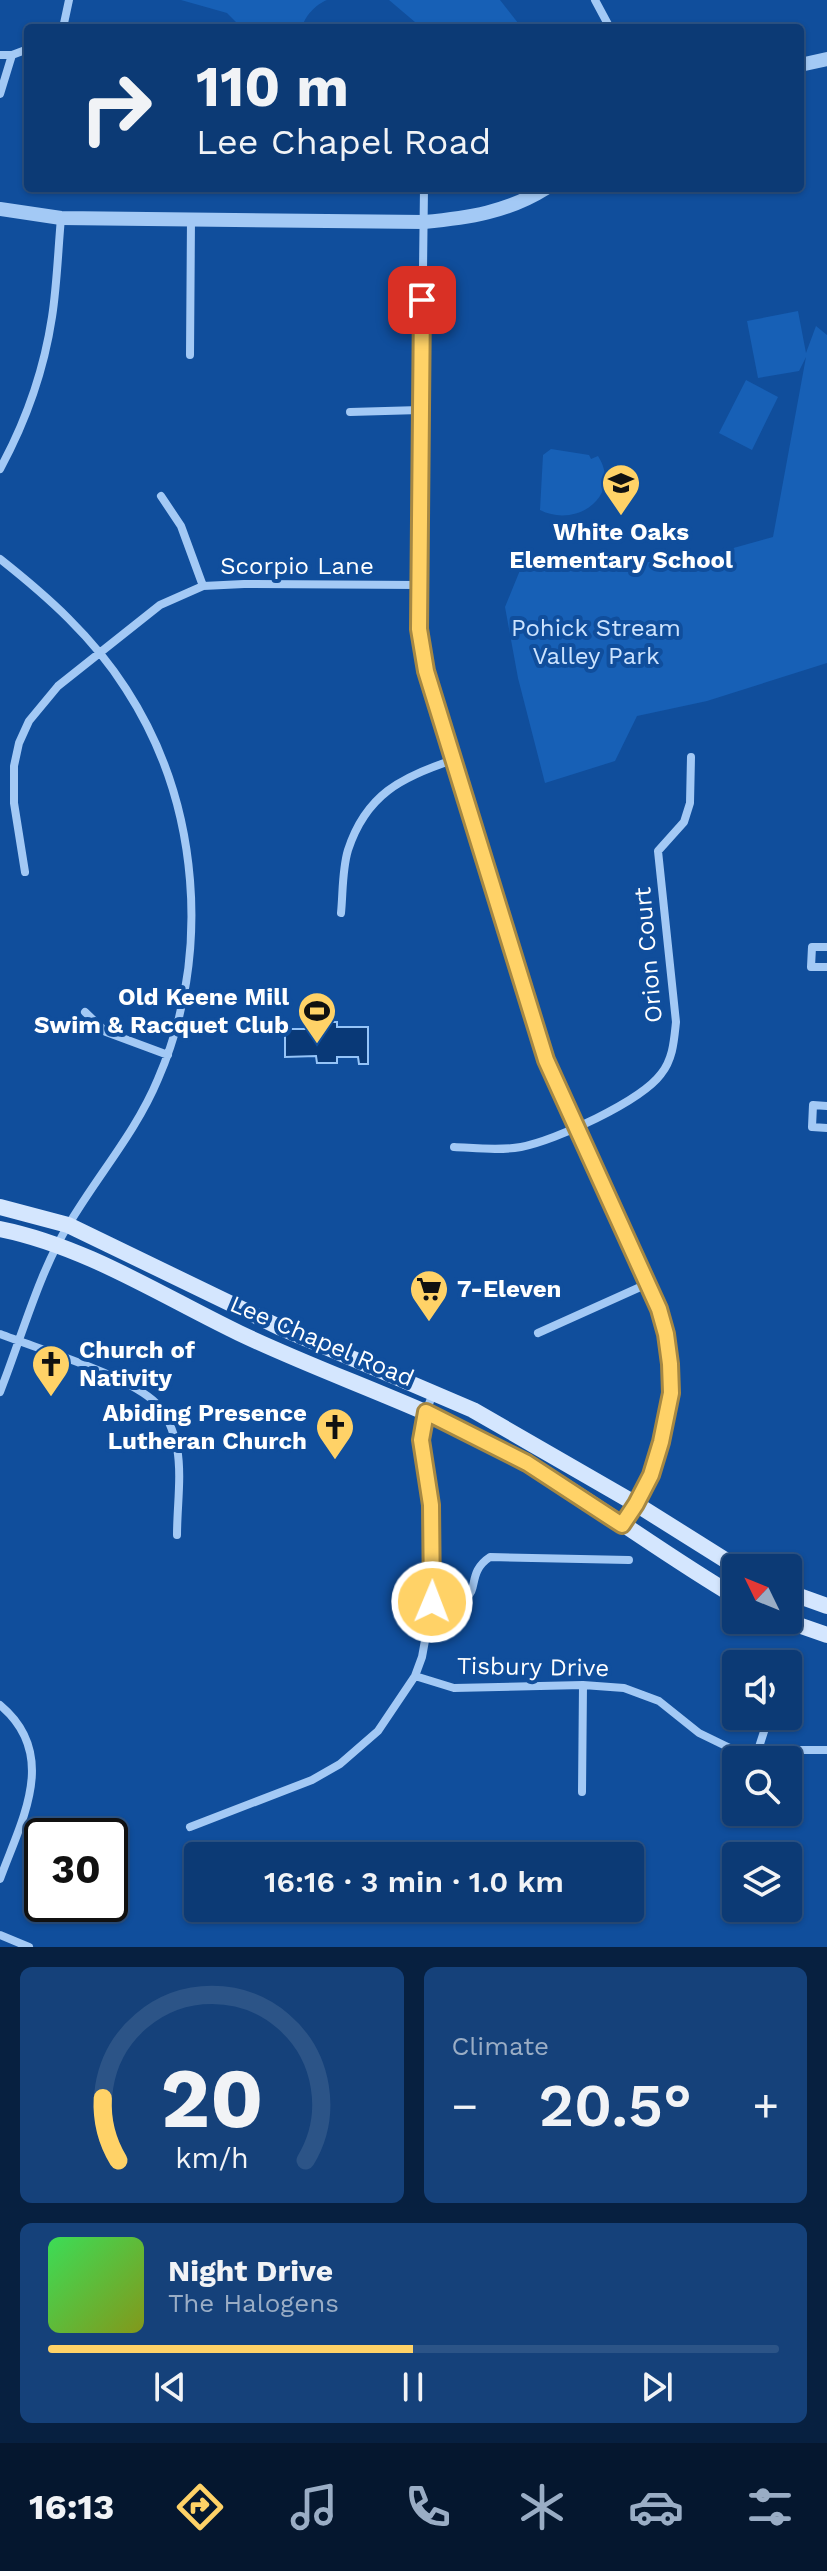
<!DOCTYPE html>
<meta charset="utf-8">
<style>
:root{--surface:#0c3a75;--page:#15417a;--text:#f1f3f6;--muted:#9aadc5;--line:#2c5487;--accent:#ffd267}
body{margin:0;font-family:"Work Sans",sans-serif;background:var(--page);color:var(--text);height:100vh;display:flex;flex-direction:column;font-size:30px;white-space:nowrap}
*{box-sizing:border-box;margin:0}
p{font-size:26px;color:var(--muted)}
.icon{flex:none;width:44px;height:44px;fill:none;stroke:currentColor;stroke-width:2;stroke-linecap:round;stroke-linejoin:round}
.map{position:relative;height:1947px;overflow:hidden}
.sheet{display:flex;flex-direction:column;gap:20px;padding:20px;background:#072040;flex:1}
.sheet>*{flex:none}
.banner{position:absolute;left:24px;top:24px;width:780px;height:168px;border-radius:8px;box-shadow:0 2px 6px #0004,0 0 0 2px var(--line);background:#0c3a75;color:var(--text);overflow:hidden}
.needle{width:52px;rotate:313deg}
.fabs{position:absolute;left:722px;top:1554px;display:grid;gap:16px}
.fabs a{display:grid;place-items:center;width:80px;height:80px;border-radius:8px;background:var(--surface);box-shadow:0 2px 6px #0004,0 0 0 2px var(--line);font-size:40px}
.speed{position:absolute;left:24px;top:1818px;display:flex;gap:16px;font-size:40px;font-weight:700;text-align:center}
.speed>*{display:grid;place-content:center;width:104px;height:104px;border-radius:50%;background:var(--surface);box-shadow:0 2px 6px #0004,0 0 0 2px var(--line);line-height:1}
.speed .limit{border:4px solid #111;border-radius:12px;background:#fff;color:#111}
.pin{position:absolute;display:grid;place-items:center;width:68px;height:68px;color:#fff;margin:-34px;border-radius:16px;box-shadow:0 4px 12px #0006}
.me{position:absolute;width:88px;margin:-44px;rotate:1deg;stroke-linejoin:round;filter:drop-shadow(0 0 6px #0008)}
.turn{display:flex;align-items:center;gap:28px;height:168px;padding:0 40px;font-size:36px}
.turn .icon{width:104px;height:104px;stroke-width:2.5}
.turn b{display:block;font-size:56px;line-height:68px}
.big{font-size:60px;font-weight:600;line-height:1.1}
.sheet .tile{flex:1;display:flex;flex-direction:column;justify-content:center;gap:12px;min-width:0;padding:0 28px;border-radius:12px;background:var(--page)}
.sheet .dial{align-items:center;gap:0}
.dial svg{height:208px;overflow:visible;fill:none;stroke:var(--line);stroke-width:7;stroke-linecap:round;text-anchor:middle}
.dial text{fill:var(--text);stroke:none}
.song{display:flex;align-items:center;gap:24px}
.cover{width:96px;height:96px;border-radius:12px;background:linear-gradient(135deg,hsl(130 70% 55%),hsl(70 70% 35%))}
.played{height:8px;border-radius:4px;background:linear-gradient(90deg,var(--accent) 50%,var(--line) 50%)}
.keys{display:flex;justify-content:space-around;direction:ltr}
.heat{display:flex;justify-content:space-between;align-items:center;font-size:44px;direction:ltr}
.sheet .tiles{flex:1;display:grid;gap:20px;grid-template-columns:1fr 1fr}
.tile:last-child{grid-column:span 2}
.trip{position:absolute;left:184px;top:1842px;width:460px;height:80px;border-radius:8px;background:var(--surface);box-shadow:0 2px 6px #0004,0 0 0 2px var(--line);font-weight:600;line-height:80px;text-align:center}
.dock{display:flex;height:128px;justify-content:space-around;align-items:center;background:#05172f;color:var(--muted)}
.dock .icon{width:56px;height:56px}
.dock .selected{color:var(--accent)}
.dock b{font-size:36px;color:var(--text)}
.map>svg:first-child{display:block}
.green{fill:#1760b6}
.water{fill:#093977;stroke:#95c4f8;stroke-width:2}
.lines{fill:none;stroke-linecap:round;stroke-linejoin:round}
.minor{stroke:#a3c9f5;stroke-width:8}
.tertiary{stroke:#a3c9f5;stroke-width:14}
.secondary{stroke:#d4e6fe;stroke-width:16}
.route-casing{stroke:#a68843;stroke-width:20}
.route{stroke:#ffd267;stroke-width:14}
.labels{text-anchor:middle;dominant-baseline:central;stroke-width:8;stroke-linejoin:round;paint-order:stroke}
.poi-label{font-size:24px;font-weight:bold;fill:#fff;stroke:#104e9c;text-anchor:end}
.street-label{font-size:24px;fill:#fff;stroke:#104e9c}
.park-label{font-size:24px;fill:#cce3fe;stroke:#104e9c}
</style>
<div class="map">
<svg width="827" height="1947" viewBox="0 0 827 1947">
<rect width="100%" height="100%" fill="#104e9c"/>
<path class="green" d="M181,0h146c-11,4 -23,17 -25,28h-60l-15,-15z
M389,0h111l22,28h-100z
M798,311l8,42 10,-27 11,9v328l-120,38 -70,15 -22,45 -70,22 -27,-105 -13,-71 22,-54 149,11 97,-27 33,-180 -7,14 -41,7 -11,-57z
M746,380l32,17 -26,53 -33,-17z
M551,449l38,6 2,4 7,-3c25,39 -21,73 -58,54l3,-55z"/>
<path class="water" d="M316,1022h21v5h31v37h-9l-1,-7h-21v6h-20l-1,-7 -31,1v-28h30z"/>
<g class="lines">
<path class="minor" d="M595,0l15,28
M63,28l6,-28
M0,55h12l16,-6
M0,94l12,-39
M424,188l-5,409v32l7,42 120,389 113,249c22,75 8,152 -37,215
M190,355l1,-136
M350,412l70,-2
M0,469c25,-46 44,-99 52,-152 5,-32 6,-66 9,-99
M161,496l20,30 22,60
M0,559c48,38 93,78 126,130 74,114 86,266 32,390 -22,53 -60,96 -89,145 -30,48 -48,115 -69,168
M25,872l-11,-69v-37l5,-23 10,-22 29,-35 102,-81 43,-19 41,-2 175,1
M341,913c2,-20 1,-43 7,-63 18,-55 53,-73 105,-90
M827,947h-15l-1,20h16
M85,1012l21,20 62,23
M827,1106l-14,-1 -1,22 15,1
M454,1147c22,1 45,4 67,0 34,-6 120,-46 140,-73 12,-15 13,-33 15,-52l-18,-171 26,-29 6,-19 1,-46
M538,1333l109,-49
M0,1334c41,16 128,41 157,70 11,12 17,29 20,44 5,27 0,59 0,87
M432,1602c62,4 26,-24 58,-45l139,3
M786,1664l4,-11
M415,1676l39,12 129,-3 41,3 35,13 40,32 35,17h93
M0,1705c60,50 21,116 0,174
M758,1750l11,-34
M582,1792l1,-107
M190,1827l122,-47 28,-16 38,-33 37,-55 7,-19 10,-55 -1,-97 -10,-65 5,-28 7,-19
M0,1935l29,12"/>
<path class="tertiary" d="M800,65l27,-6
M0,209l61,9 363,4c44,-4 84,-10 122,-34"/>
<path class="secondary" d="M0,1207l68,18 213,103 192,82 163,94 102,64
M0,1229c85,17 162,67 239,104 86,41 176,70 261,115 82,44 156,102 236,149
M788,1592l39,14
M784,1620l43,15"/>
</g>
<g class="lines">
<defs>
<path id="route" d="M422,300l-3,329 7,42 120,389 113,249 7,25 4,30 1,29 -10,49 -10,33 -15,29 -14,21 -95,-62 -101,-51 -5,28 10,65 1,97"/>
</defs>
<use href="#route" class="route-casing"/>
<use href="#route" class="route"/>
</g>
<defs>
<symbol id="school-pin" viewBox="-11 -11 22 30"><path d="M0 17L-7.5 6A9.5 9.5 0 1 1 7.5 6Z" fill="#ffd267" stroke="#104e9c"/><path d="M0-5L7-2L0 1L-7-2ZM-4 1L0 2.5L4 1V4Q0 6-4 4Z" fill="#111"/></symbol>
<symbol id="stadium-pin" viewBox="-11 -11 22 30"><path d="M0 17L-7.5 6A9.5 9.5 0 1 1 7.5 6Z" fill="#ffd267" stroke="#104e9c"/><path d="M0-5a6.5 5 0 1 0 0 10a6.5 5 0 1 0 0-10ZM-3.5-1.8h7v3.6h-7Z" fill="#111"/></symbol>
<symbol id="supermarket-pin" viewBox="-11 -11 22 30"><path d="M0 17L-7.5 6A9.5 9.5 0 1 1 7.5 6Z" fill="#ffd267" stroke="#104e9c"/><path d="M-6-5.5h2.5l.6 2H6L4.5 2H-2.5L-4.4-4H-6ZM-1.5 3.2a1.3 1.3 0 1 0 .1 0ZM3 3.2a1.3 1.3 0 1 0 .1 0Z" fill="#111"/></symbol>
<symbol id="church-pin" viewBox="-11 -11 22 30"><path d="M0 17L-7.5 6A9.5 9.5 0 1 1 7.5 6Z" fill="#ffd267" stroke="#104e9c"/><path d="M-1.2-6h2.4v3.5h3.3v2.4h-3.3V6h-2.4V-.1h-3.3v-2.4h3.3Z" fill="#111"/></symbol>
</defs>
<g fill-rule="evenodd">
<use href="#school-pin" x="599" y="461" width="44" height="60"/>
<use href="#stadium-pin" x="295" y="989" width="44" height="60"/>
<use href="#supermarket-pin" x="407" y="1267" width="44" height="60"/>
<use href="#church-pin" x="29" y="1342" width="44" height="60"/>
<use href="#church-pin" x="313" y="1405" width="44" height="60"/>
</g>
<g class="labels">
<g class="poi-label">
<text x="621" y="532" text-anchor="middle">White Oaks<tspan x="621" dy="28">Elementary School</tspan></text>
<text x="289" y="997">Old Keene Mill<tspan x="289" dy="28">Swim &amp; Racquet Club</tspan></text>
<text x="457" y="1289" text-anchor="start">7-Eleven</text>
<text x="79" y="1350" text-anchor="start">Church of<tspan x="79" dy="28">Nativity</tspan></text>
<text x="307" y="1413">Abiding Presence<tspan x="307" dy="28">Lutheran Church</tspan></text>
</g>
<g class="street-label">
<text x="297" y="566">Scorpio Lane</text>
<text transform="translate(648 955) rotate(-95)">Orion Court</text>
<text transform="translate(322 1341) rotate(23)">Lee Chapel Road</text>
<text transform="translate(533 1667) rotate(1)">Tisbury Drive</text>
</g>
<g class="park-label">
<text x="596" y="628">Pohick Stream<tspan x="596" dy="28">Valley Park</tspan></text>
</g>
</g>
</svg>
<div class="fabs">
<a><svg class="needle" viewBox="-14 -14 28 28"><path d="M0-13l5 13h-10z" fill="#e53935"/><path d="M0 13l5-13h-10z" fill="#9aadc5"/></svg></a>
<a><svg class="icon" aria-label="sound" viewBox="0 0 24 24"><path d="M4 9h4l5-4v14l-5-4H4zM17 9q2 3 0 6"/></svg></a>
<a><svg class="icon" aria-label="search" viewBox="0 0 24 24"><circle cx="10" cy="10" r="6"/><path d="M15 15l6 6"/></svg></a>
<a><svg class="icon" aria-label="layers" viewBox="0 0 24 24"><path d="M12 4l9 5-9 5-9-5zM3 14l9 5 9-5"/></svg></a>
</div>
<div class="speed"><div class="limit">30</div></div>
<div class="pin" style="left:422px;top:300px;background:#d93025"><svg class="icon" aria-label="arrive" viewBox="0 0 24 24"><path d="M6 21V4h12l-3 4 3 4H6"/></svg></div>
<svg class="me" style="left:432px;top:1602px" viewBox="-20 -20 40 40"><circle r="17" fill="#ffd267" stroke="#fff" stroke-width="3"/><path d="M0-11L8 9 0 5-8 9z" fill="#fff"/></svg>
<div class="trip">16:16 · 3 min · 1.0 km</div>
<div class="banner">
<div class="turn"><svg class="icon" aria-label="right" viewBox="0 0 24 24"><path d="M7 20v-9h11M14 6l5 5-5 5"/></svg><div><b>110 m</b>Lee Chapel Road</div></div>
</div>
</div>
<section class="sheet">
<div class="tiles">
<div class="tile dial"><svg viewBox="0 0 100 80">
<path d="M14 69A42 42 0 1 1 86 69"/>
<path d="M14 69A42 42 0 0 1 8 45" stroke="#ffd267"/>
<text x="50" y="56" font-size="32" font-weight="700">20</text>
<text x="50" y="72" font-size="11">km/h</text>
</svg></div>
<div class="tile"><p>Climate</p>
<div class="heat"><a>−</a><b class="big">20.5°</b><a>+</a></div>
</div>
<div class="tile">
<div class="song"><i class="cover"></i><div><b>Night Drive</b><p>The Halogens</p></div></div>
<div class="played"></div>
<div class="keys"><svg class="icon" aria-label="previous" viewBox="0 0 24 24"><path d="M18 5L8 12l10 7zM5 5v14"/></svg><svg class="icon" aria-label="pause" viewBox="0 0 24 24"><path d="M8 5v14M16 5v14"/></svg><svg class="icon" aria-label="next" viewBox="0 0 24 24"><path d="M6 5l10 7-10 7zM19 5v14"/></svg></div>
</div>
</div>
</section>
<nav class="dock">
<b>16:13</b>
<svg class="icon selected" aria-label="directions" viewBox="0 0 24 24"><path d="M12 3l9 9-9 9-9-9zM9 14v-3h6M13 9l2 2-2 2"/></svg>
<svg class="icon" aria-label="music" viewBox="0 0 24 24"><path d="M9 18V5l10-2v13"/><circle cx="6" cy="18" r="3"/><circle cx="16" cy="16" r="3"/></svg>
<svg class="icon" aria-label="phone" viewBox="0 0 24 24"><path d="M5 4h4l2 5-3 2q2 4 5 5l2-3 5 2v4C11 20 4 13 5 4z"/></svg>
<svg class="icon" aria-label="climate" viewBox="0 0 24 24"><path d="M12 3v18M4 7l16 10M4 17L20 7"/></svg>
<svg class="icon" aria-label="car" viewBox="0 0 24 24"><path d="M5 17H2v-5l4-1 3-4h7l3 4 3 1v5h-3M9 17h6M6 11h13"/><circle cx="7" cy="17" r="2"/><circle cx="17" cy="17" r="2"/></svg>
<svg class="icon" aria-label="filters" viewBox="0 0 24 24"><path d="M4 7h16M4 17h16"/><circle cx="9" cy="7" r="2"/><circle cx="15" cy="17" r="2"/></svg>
</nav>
